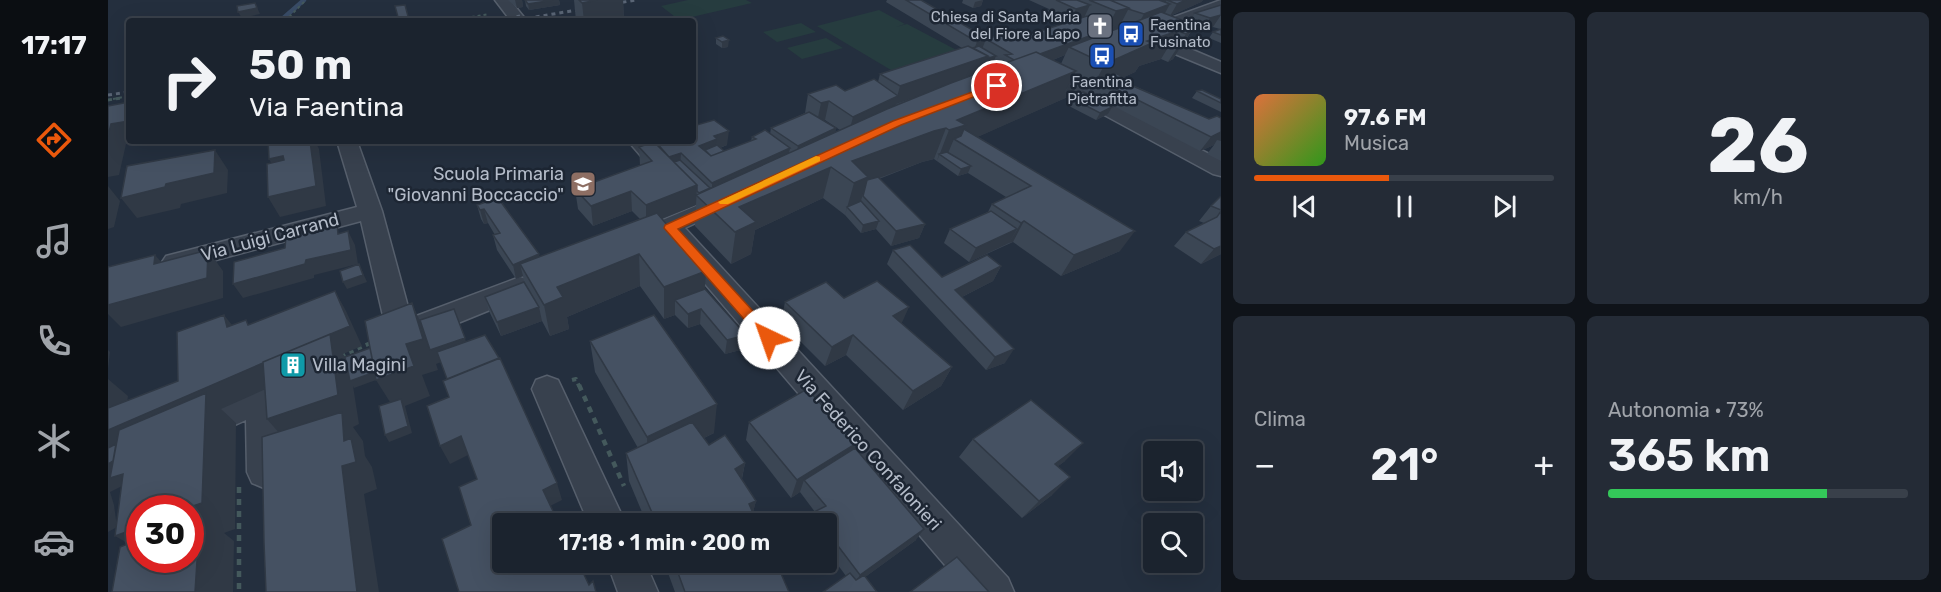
<!DOCTYPE html>
<html lang="it">
<meta charset="utf-8">
<style>
:root{--surface:#1b232e;--page:#242b36;--text:#f1f3f6;--muted:#a0a4aa;--line:#39404a;--accent:#ea580c}
body{margin:0;font-family:Rubik,sans-serif;background:var(--page);color:var(--text);height:100vh;display:flex;flex-direction:column;font-size:22px;white-space:nowrap}
*{box-sizing:border-box;margin:0}
p{font-size:20px;color:var(--muted)}
.icon{flex:none;width:33px;height:33px;fill:none;stroke:currentColor;stroke-width:2;stroke-linecap:round;stroke-linejoin:round}
.map{position:relative;flex:1;overflow:hidden}
.panel{display:flex;flex-direction:column;gap:12px;padding:12px;background:#0f1319;width:720px}
.panel>*{flex:none}
.guide{position:absolute;left:18px;top:18px;width:570px;height:126px;border-radius:6px;box-shadow:0 6px 24px #0002,0 0 0 2px var(--line);background:#1b232e;color:var(--text);overflow:hidden}
.buttons{position:absolute;left:1035px;top:441px;display:grid;gap:12px}
.buttons a{display:grid;place-items:center;width:60px;height:60px;border-radius:6px;background:var(--surface);box-shadow:0 6px 24px #0002,0 0 0 2px var(--line);font-size:30px}
.speed{position:absolute;left:18px;top:495px;display:flex;gap:12px;font-size:30px;font-weight:700;text-align:center}
.speed>*{display:grid;place-content:center;width:78px;height:78px;border-radius:50%;background:var(--surface);box-shadow:0 6px 24px #0002,0 0 0 2px var(--line);line-height:1}
.speed .limit{border:9px solid #d22;background:#fff;color:#111}
.pin{position:absolute;display:grid;place-items:center;width:51px;height:51px;color:#fff;margin:-26px;border:3px solid #fff;border-radius:50%;box-shadow:0 2px 6px #0007}
.me{position:absolute;width:66px;margin:-33px;rotate:318deg;stroke-linejoin:round;filter:drop-shadow(0 0 4px #0008)}
.turn{display:flex;align-items:center;gap:21px;height:126px;padding:0 24px;font-size:27px}
.turn .icon{width:78px;height:78px;stroke-width:2.5}
.turn b{display:block;font-size:42px;line-height:51px}
.big{font-size:45px;font-weight:600;line-height:1.1}
.panel .widget{flex:1;display:flex;flex-direction:column;justify-content:center;gap:9px;min-width:0;padding:0 21px;border-radius:9px;background:var(--page)}
.panel .dial{align-items:center;gap:0}
.dial b{font-size:78px;line-height:1}
.song{display:flex;align-items:center;gap:18px}
.cover{width:72px;height:72px;border-radius:9px;background:linear-gradient(135deg,hsl(20 70% 55%),hsl(110 70% 35%))}
.played{height:6px;border-radius:3px;background:linear-gradient(90deg,var(--accent) 45%,var(--line) 45%)}
.keys{display:flex;justify-content:space-around;direction:ltr}
.heat{display:flex;justify-content:space-between;align-items:center;font-size:33px;direction:ltr}
.charge{height:9px;border-radius:4px;background:linear-gradient(90deg,#34c759 73%,var(--line) 0)}
.panel .tiles{flex:1;display:grid;gap:12px;grid-template-columns:repeat(2,1fr)}
.trip{position:absolute;left:384px;top:513px;width:345px;height:60px;border-radius:6px;background:var(--surface);box-shadow:0 6px 24px #0002,0 0 0 2px var(--line);font-weight:600;line-height:60px;text-align:center}
main{display:flex;flex:1;min-height:0}
.menu{display:flex;flex-direction:column;width:108px;justify-content:space-around;align-items:center;background:#0b0e12;color:var(--muted)}
.menu .icon{width:42px;height:42px}
.menu .on{color:var(--accent)}
.menu b{font-size:27px;color:var(--text)}
.map>svg:first-child{display:block}
.green{fill:#263c3f}
.lines{fill:none;stroke-linecap:round;stroke-linejoin:round}
.stream{stroke:#394c67;stroke-width:4.5}
.minor-casing{stroke:#565f6c;stroke-width:3}
.path-far3{stroke:#44595c;stroke-width:2;stroke-dasharray:3 3;stroke-linecap:butt}
.path-far2{stroke:#44595c;stroke-width:3;stroke-dasharray:4 4;stroke-linecap:butt}
.path-far1{stroke:#44595c;stroke-width:4;stroke-dasharray:4.5 4.5;stroke-linecap:butt}
.path{stroke:#44595c;stroke-width:4.5;stroke-dasharray:6 6;stroke-linecap:butt}
.minor{fill:#38414e;fill-rule:evenodd}
.rail{stroke:#5a6575;stroke-width:3;stroke-dasharray:4 4;stroke-linecap:butt}
.wall{fill:#3b4654;fill-rule:evenodd}
.shaded-wall{fill:#303945}
.building{fill:#455162;stroke:#303945;stroke-width:1.5}
.route{fill:#ea580c;stroke:#983908;stroke-width:1.5}
.slow{fill:#f59e0b}
.labels{text-anchor:middle;dominant-baseline:central;stroke-width:5;stroke-linejoin:round;paint-order:stroke}
.far-poi-label{font-size:15px;fill:#b4bcc9;stroke:#1d2633;text-anchor:end}
.poi-label{font-size:18px;fill:#b4bcc9;stroke:#1d2633;text-anchor:end}
.street-label{font-size:18px;fill:#b4bcc9;stroke:#1d2633}
</style>
<main>
<nav class="menu">
<b>17:17</b>
<svg class="icon on" aria-label="directions" viewBox="0 0 24 24"><path d="M12 3l9 9-9 9-9-9zM9 14v-3h6M13 9l2 2-2 2"/></svg>
<svg class="icon" aria-label="music" viewBox="0 0 24 24"><path d="M9 18V5l10-2v13"/><circle cx="6" cy="18" r="3"/><circle cx="16" cy="16" r="3"/></svg>
<svg class="icon" aria-label="phone" viewBox="0 0 24 24"><path d="M5 4h4l2 5-3 2q2 4 5 5l2-3 5 2v4C11 20 4 13 5 4z"/></svg>
<svg class="icon" aria-label="climate" viewBox="0 0 24 24"><path d="M12 3v18M4 7l16 10M4 17L20 7"/></svg>
<svg class="icon" aria-label="car" viewBox="0 0 24 24"><path d="M5 17H2v-5l4-1 3-4h7l3 4 3 1v5h-3M9 17h6M6 11h13"/><circle cx="7" cy="17" r="2"/><circle cx="17" cy="17" r="2"/></svg>
</nav>
<div class="map">
<svg width="1113" height="592" viewBox="0 0 1113 592">
<rect width="100%" height="100%" fill="#242f3e"/>
<path class="green" d="M580,0h58l6,3 -73,17 -18,-14z
M771,10l26,14 -9,3 11,-3 57,30 -68,19 -79,-47z
M693,23l15,9 -39,10 -14,-10z
M718,38l17,10 -41,11 -15,-11z"/>
<g class="lines">
<path class="stream" d="M172,21l24,-21"/>
<defs>
<path id="minor" d="M387,0h15l17,21h-16z
M1113,0v9l-66,25 66,28v11l-82,-34 -2,-3 1,-6z
M936,70l177,90v16l-8,-2 -175,-95 -3,-4 3,-4z
M229,141h20l25,70 29,107 109,-41 9,3 4,7 -4,7 -98,40 -10,3 -7,-2 -3,6 -10,3 -10,-3 -4,-8 -26,-112 -186,50 -9,-3 -4,-6 4,-6 191,-49z
M520,141h21l27,27 3,5 -3,5 -8,2 -8,-2z
M619,193l8,2 3,5 -3,5 -50,23 323,350 6,14h-46l-303,-355 -29,12 -9,-2 -3,-6 3,-6z
M191,368l11,4 4,9 -4,9 -32,15 3,67 -5,11 -12,5 -12,-5 -5,-11 -1,-52 -51,23 -12,-4 -4,-10 4,-10z
M439,376l11,4 68,144h-37l-57,-135 4,-9z
M499,562h38l13,30h-40z"/>
</defs>
<use href="#minor" class="minor-casing"/>
<path class="path-far3" d="M177,21l21,-21
M340,21l41,-7
M5,99l16,-3"/>
<path class="path-far2" d="M0,100l13,-2"/>
<path class="path-far1" d="M233,356l32,-14
M464,380l4,-1 3,7"/>
<path class="path" d="M471,385l45,101
M131,487v105"/>
<use href="#minor" class="minor"/>
<path class="rail" d="M385,21l27,-5
M404,21l124,-21
M0,95l21,-3"/>
</g>
<path class="wall" d="M400,0h14l1,7 -6,1z
M417,0h34l1,5 -31,5 -3,-4z
M466,0h49l1,21h-48z
M779,0h34l67,39 22,2 53,-17 -17,-8 3,-7 -20,-9h174l-2,2 -31,14 19,7 6,-10 26,-8v24h-1l-7,-2 -11,3 -8,-3 -21,32 -5,3 -7,-3 -22,7 -4,6 -11,5 6,7 79,35 12,-1v43l-14,-7 7,-9 -14,6 -123,-64 -5,8 -95,42 143,114 -59,25 -48,-34 -44,20 -25,-19 6,-14 38,-17 4,-8 14,-7 -38,-24 -10,3 -24,-17 -12,3 -43,17 46,45 -6,14 -28,8 -15,-17 -15,4 -16,-18 -22,-17 -68,32 -4,24 -20,10 -36,-38 1,-21 -34,14 43,70 39,60 -19,5 -25,-30 -12,4 -13,-13 -11,4 -24,-33 -73,31 2,12 -19,7 -8,-15 -41,15 -12,-25 -4,-14 39,-15 -1,-6 -7,3 -19,-29 -4,-15h2l-7,-12 -4,1 -3,-5 -4,-14 21,-7 41,59 101,-38 -8,-8 -39,15 -15,-17 -3,-20 65,-24 -1,-18 14,-4v-2h40l34,4 -7,3 4,3 27,-10 1,-4 18,-3 1,-6 34,-15 3,-19 37,-3 33,-9 2,-8 82,-26 -76,-46zM957,55l-4,9 -8,-4zM886,60l7,5 -19,6 3,-6 8,-2zM717,120l15,10 -5,2 1,-4 -13,-7z
M855,0h20l-2,6 -8,2 -11,-5z
M1113,29v14l-12,-5 4,-6z
M608,38l12,9 -6,1 -6,-4z
M1089,91l24,8v13l-29,-14z
M963,98l41,9 -4,7 -12,6 -29,-15z
M1113,198v56l-20,10 -27,-18 12,-14 18,-9 -5,-2 12,-15z
M785,250l49,27 59,-11 -8,15 -31,16 43,66 -19,7 -99,-106z
M736,298l58,26 50,43 -11,19 -38,24 -57,-55 -21,11 -44,-44 4,-20z
M482,341l124,92 -10,5 5,7 36,18 -3,16 14,22 -3,11 5,12h-111l-18,-43 -3,-28 12,-5 -43,-76z
M641,422l108,21 -2,5 61,92 -51,37 12,15 -31,-16 -20,-27v-25h-26l2,-6 13,-6 -15,-20 -9,6 -45,-58z
M865,439l92,22 -7,5 -6,29 -30,23 -63,-61z
M556,562h112l13,30h-114z"/>
<path class="shaded-wall" d="M407,0h7l1,7 -6,1z
M445,0h6l1,5 -31,5 -1,-6z
M489,0h26l1,21h-40l-2,-18z
M875,0l-2,6 -8,2 2,-6z
M1048,0h15h-4l-5,7 8,-3 -10,18 -26,10 10,-18z
M1078,0h17l-2,2 -31,14 7,-12z
M147,3l5,11 -18,4 -4,-6z
M982,5l-8,17 -8,-3 -3,6 -3,1 8,-17z
M1021,8l-11,21 -49,18 -4,8 -35,14 -12,-7 88,-32 10,-19z
M1113,15l-8,12 -11,3 8,-12z
M1087,25l-22,34 -5,3 18,-28 -8,-3 -17,28 -22,7 -4,6 -28,13 -11,-6 -7,14 16,-29 42,-23 33,-14z
M878,39l-5,13 -9,2 5,-12z
M621,40l-1,7 -6,1v-6z
M880,56h8l-3,7 -8,2 -4,9 -85,30 -4,11 -44,21 5,-19 44,-20 3,-11z
M968,71l-15,29 -99,44 -8,-5 -8,19 -7,-4 -2,7 12,-31 8,-10z
M971,82l-7,13 -11,5 7,-13z
M721,101l-4,19 -8,2 4,-19z
M1004,107l-4,7 -12,6 4,-7z
M21,121v20h11l-14,3 -7,31 -11,2v-41l3,-12z
M728,128l-3,14 -38,18 3,-14z
M838,128l-12,31 -12,3 -56,21 -7,25 -12,-1 -2,8 9,-32 -2,-22 82,-30z
M621,131l-2,14 -11,4 -12,8 -5,-11 15,-10z
M1113,132v9l-4,-1 -3,5 -14,6 11,-14z
M202,141h5l4,8 7,57 -46,11 -12,-20z
M390,141h12l-11,4z
M682,148l-3,14 -75,28v-7z
M107,150l13,20 -1,23 -46,11 -1,4 -43,10 -16,-20 45,-14z
M573,153l-1,14 -5,2 -6,-12z
M175,156l11,20 -14,3 -11,-20z
M863,166l-3,7 -10,3 3,-7z
M723,167l-8,31 -68,32 -4,24 -20,10 8,-57z
M589,185l-1,20 -50,20v-20z
M0,186l12,15 -6,26 -6,2z
M523,191l1,20 -39,15 -2,-20z
M376,209l4,14 -4,1 -4,-14z
M771,221l-3,8 -15,4 2,-8z
M916,221l-11,21 -4,1 12,-20z
M817,224l-6,14 -28,8 5,-15z
M909,229l-8,14 -40,19 7,-14z
M240,231l7,14 3,19 -44,11v3l-71,20 -10,-14 73,-24z
M1027,231l-15,20 -59,25 13,-21z
M1113,246v8l-20,10 13,-15z
M100,250l15,21v27l-102,29 -13,-13v-17z
M431,254l3,15 -22,-5 3,12 -7,3 -3,-14z
M531,254l1,32 -73,31 2,12 -19,7 -6,-31 13,-18z
M47,255l18,20 -19,-11z
M251,264l8,18 -20,7 -4,-7z
M893,266l-8,15 -45,23 7,-14z
M598,271l-2,32 -29,-3v15l-11,4v-32z
M227,291l11,20 16,35 -19,8 7,11 33,4 4,7 -33,12 -1,-2 6,38 -6,3 10,14 2,15 7,11 5,22 -13,5 15,98h-22l-64,-143 -26,-30 66,-60 -112,50 15,14 -1,106 -11,4 10,8 -1,51h-38l-5,-45v-39h-3l-65,-22 -12,6 4,13 3,22 -9,5v-153l20,17 -4,27z
M304,303l14,32 28,-26 16,43 -34,12 2,6 -16,5 8,21 -25,10 7,27 -23,9 -4,-7 10,-25 -19,-30 30,-36z
M431,307l3,14 -41,15 -4,-14z
M801,307l-9,20 -7,-11z
M593,309l-1,15 -12,4v-14z
M116,315l16,20 -13,-8z
M638,335l-2,14 -19,5 2,-14z
M745,335l-7,20 -21,11 7,-19z
M906,349l-9,14 -19,7 9,-13z
M0,350l2,2 -2,17z
M844,367l-11,19 -38,24 10,-19z
M609,404l-3,29 -66,32 -1,-28z
M353,436l9,18 -20,10 -10,-18z
M749,443l-8,18 -45,19 -4,12 -9,6 6,-18z
M975,443l-18,18 -27,21 17,-18z
M637,463l-6,28 -4,-22z
M962,477l-18,18 -30,23 17,-17z
M449,483l5,17 -14,7 -5,-17z
M648,501l-6,23 -1,-20z
M32,527v23l-25,-14z
M816,529l-8,11 -63,46 7,-11z"/>
<path class="building" d="M417,0h28l-25,4z
M471,0h18l-15,3z
M798,0h15l67,39 -11,3z
M948,0h21l13,5 -14,4z
M981,0h21l19,8 -13,3z
M1002,0h49l11,4 -26,10 -16,-5 1,-1z
M1059,0h19l-9,4z
M147,3l2,5 -19,4 -1,-6z
M297,5l4,15 -10,1 -4,-15z
M1113,5v10l-11,3 -15,-5z
M1053,12l34,13 -15,2 11,4 -5,3 -8,-3 -31,10 5,2 -47,21 -36,-17z
M979,16l27,11 -74,27 -4,-2 -22,8 -9,-5 7,-1 -26,-15 14,-4 10,6z
M1113,29v6l-8,-3z
M615,36l6,4 -7,2 -6,-4z
M860,46l20,10 -88,30 -20,-12z
M871,46l17,10 -8,2v-2l-15,-8z
M928,52l40,19 -119,49 9,5 -17,5 -3,-2 -12,3 -82,30 16,16 -14,6 -23,-16 -92,40 17,15 -21,10 -39,-37 191,-86 64,-26z
M1007,73l17,8 -6,2 83,36 8,-3 4,2v14l-10,5 -115,-58z
M964,78l7,4 -11,5z
M766,79l24,17 -45,21 -24,-16 -8,2 -13,-9 28,-9 9,6z
M1094,90l19,9v4l-24,-12z
M975,92l29,15 -12,6 -29,-15z
M21,102v19l-18,3 -3,12v-30z
M701,112l27,16 -38,18 -27,-18z
M606,120l15,11 -15,5 3,3 -18,7 12,10 45,-17 -4,-2 13,-7 25,18 -78,35 -31,-30 -12,4 -14,-16h38v-15z
M856,129l171,102 -61,24 -50,-34 -3,2 -29,-19 39,-18 -77,-47 7,-3z
M160,141h42l6,45 -48,11 -1,-33 17,-4 -1,-4 -14,3z
M546,142l43,43 -51,20 -15,-14 -40,15 -16,-17 77,-28 -13,-14z
M609,145l7,6 -13,5 -6,-6z
M107,150l-1,23 -48,11 -1,3 -44,11 6,-32z
M839,152l24,14 -10,3 -22,-15z
M572,160l30,28 -11,5 -2,-2v-6l-23,-23z
M770,177l47,47 -29,7 -33,-35 4,-16z
M1112,197l1,1v12l-10,-4z
M390,198l41,56 -26,11 -20,-30 7,-2 -16,-24 -4,1 -3,-5z
M753,201l18,20 -16,4 -16,-18z
M883,211l26,18 -41,19 -26,-19z
M1113,211v35l-7,3 -28,-17 31,-15z
M549,213l49,58 -42,16 -25,-33 -82,33 6,10 -19,8 -24,-41z
M229,224l1,10 10,-3 3,19 -45,10 -1,4 -72,20 1,-22 51,-14 1,-11z
M802,245l32,32 45,-22 14,11 -46,24 59,59 -19,8 -102,-107z
M100,250l-1,28 -99,27v-38l47,-12 -1,9z
M251,264l4,11 -20,7 -3,-11z
M769,281l32,26 -16,9 59,51 -39,24 -60,-56 -21,12 -47,-45 41,-20 18,16z
M416,282l15,25 -42,15 -12,-25z
M597,289l41,46 -19,5 -26,-31 -13,5 -13,-14z
M227,291l15,35 -87,36v1l-155,67v-22l70,-27 -1,-49 47,-17 3,12 19,-7 2,5z
M304,303l11,36 -17,5 8,22 -38,14 -11,-59z
M346,309l11,29 -35,12 -10,-30z
M546,315l63,89 -70,33 -57,-96z
M222,334l8,61 -71,24 -4,-57z
M377,335l14,23 -52,21 -10,-27z
M262,348l5,24 -25,9 -5,-24z
M392,358l57,125 -14,7 16,34h-57v38h76l11,23 4,-4 3,11h-137l-17,-53 29,-14 -12,-38 18,-8 -16,-43 -21,10 -13,-40 22,-9 -6,-16z
M699,389l50,54 -60,37 -48,-58z
M98,393l-4,110 -15,5h-47v19l-25,9 8,-62 -13,4 9,-48z
M293,399l7,27 -23,9 -6,-29z
M923,400l52,43 -28,21 15,13 -31,24 -66,-62z
M234,412l2,29 7,-3 5,24 -14,4 15,126h-91l-2,-49 -2,-106z
M584,422l17,23 16,-10 20,28 -10,6 21,32 -7,3 9,20h-101l-31,-71z
M8,444l-3,17 -5,3v-16z
M747,448l69,81 -64,46 -31,-41 -3,2v-12h-19l-5,-6 24,-12 -22,-26z
M92,515l-5,77h-83l8,-45 20,-8v21h50v-41z
M849,557l32,35h-79z
M566,562h102l13,30h-104z
M742,573l6,7 8,-5 13,17h-54z"/>
<path class="route" d="M886,84l8,2 -101,39 -223,104 96,105 2,4 -2,4h-10l-100,-114 1,-3 228,-104z"/>
<path class="slow" d="M708,156l4,1v4l-92,43h-8l-2,-2z"/>
<defs>
<symbol id="church-square" viewBox="-11 -11 22 22"><rect x="-9" y="-9" width="18" height="18" rx="4" fill="#6b7280" stroke="#1d2633"/><path d="M-1.2-6h2.4v3.5h3.3v2.4h-3.3V6h-2.4V-.1h-3.3v-2.4h3.3Z" fill="#fff"/></symbol>
<symbol id="bus-square" viewBox="-11 -11 22 22"><rect x="-9" y="-9" width="18" height="18" rx="4" fill="#1a4fb4" stroke="#1d2633"/><path d="M-5-6H5V4H4V6H2V4H-2V6H-4V4H-5ZM-3.5-4V0h7V-4ZM-3.5 1.2v1.5H-2V1.2ZM2 1.2v1.5H3.5V1.2Z" fill="#fff"/></symbol>
<symbol id="school-square" viewBox="-11 -11 22 22"><rect x="-9" y="-9" width="18" height="18" rx="4" fill="#8d6e63" stroke="#1d2633"/><path d="M0-5L7-2L0 1L-7-2ZM-4 1L0 2.5L4 1V4Q0 6-4 4Z" fill="#fff"/></symbol>
<symbol id="building-square" viewBox="-11 -11 22 22"><rect x="-9" y="-9" width="18" height="18" rx="4" fill="#0f9aa8" stroke="#1d2633"/><path d="M-4-6H4V6H1V3H-1V6H-4ZM-2.5-4.3h1.7v1.8h-1.7ZM.8-4.3h1.7v1.8H.8ZM-2.5-1h1.7V.8h-1.7ZM.8-1h1.7V.8H.8Z" fill="#fff"/></symbol>
</defs>
<g fill-rule="evenodd">
<use href="#church-square" x="977" y="11" width="30" height="30"/>
<use href="#bus-square" x="1008" y="19" width="30" height="30"/>
<use href="#bus-square" x="979" y="41" width="30" height="30"/>
<use href="#school-square" x="460" y="169" width="30" height="30"/>
<use href="#building-square" x="170" y="350" width="30" height="30"/>
</g>
<g class="labels">
<g class="far-poi-label">
<text x="972" y="17">Chiesa di Santa Maria<tspan x="972" dy="17">del Fiore a Lapo</tspan></text>
<text x="1042" y="25" text-anchor="start">Faentina<tspan x="1042" dy="17">Fusinato</tspan></text>
<text x="994" y="82" text-anchor="middle">Faentina<tspan x="994" dy="17">Pietrafitta</tspan></text>
</g>
<g class="poi-label">
<text x="456" y="174">Scuola Primaria<tspan x="456" dy="21">"Giovanni Boccaccio"</tspan></text>
<text x="204" y="365" text-anchor="start">Villa Magini</text>
</g>
<g class="street-label">
<text transform="translate(162 237) rotate(-15)">Via Luigi Carrand</text>
<text transform="translate(760 450) rotate(48)">Via Federico Confalonieri</text>
</g>
</g>
</svg>
<div class="buttons">
<a><svg class="icon" aria-label="sound" viewBox="0 0 24 24"><path d="M4 9h4l5-4v14l-5-4H4zM17 9q2 3 0 6"/></svg></a>
<a><svg class="icon" aria-label="search" viewBox="0 0 24 24"><circle cx="10" cy="10" r="6"/><path d="M15 15l6 6"/></svg></a>
</div>
<div class="speed"><div class="limit">30</div></div>
<div class="pin" style="left:889px;top:86px;background:#d93025"><svg class="icon" aria-label="arrive" viewBox="0 0 24 24"><path d="M6 21V4h12l-3 4 3 4H6"/></svg></div>
<svg class="me" style="left:661px;top:338px" viewBox="-20 -20 40 40"><circle r="19" fill="#fff"/><path d="M0-13L10 11 0 6-10 11z" fill="#ea580c"/></svg>
<div class="trip">17:18 · 1 min · 200 m</div>
<div class="guide">
<div class="turn"><svg class="icon" aria-label="right" viewBox="0 0 24 24"><path d="M7 20v-9h11M14 6l5 5-5 5"/></svg><div><b>50 m</b>Via Faentina</div></div>
</div>
</div>
<section class="panel">
<div class="tiles">
<div class="widget">
<div class="song"><i class="cover"></i><div><b>97.6 FM</b><p>Musica</p></div></div>
<div class="played"></div>
<div class="keys"><svg class="icon" aria-label="previous" viewBox="0 0 24 24"><path d="M18 5L8 12l10 7zM5 5v14"/></svg><svg class="icon" aria-label="pause" viewBox="0 0 24 24"><path d="M8 5v14M16 5v14"/></svg><svg class="icon" aria-label="next" viewBox="0 0 24 24"><path d="M6 5l10 7-10 7zM19 5v14"/></svg></div>
</div>
<div class="widget dial"><b>26</b><p>km/h</p></div>
<div class="widget"><p>Clima</p>
<div class="heat"><a>−</a><b class="big">21°</b><a>+</a></div>
</div>
<div class="widget"><p>Autonomia · 73%</p><b class="big">365 km</b><div class="charge"></div></div>
</div>
</section>
</main>
